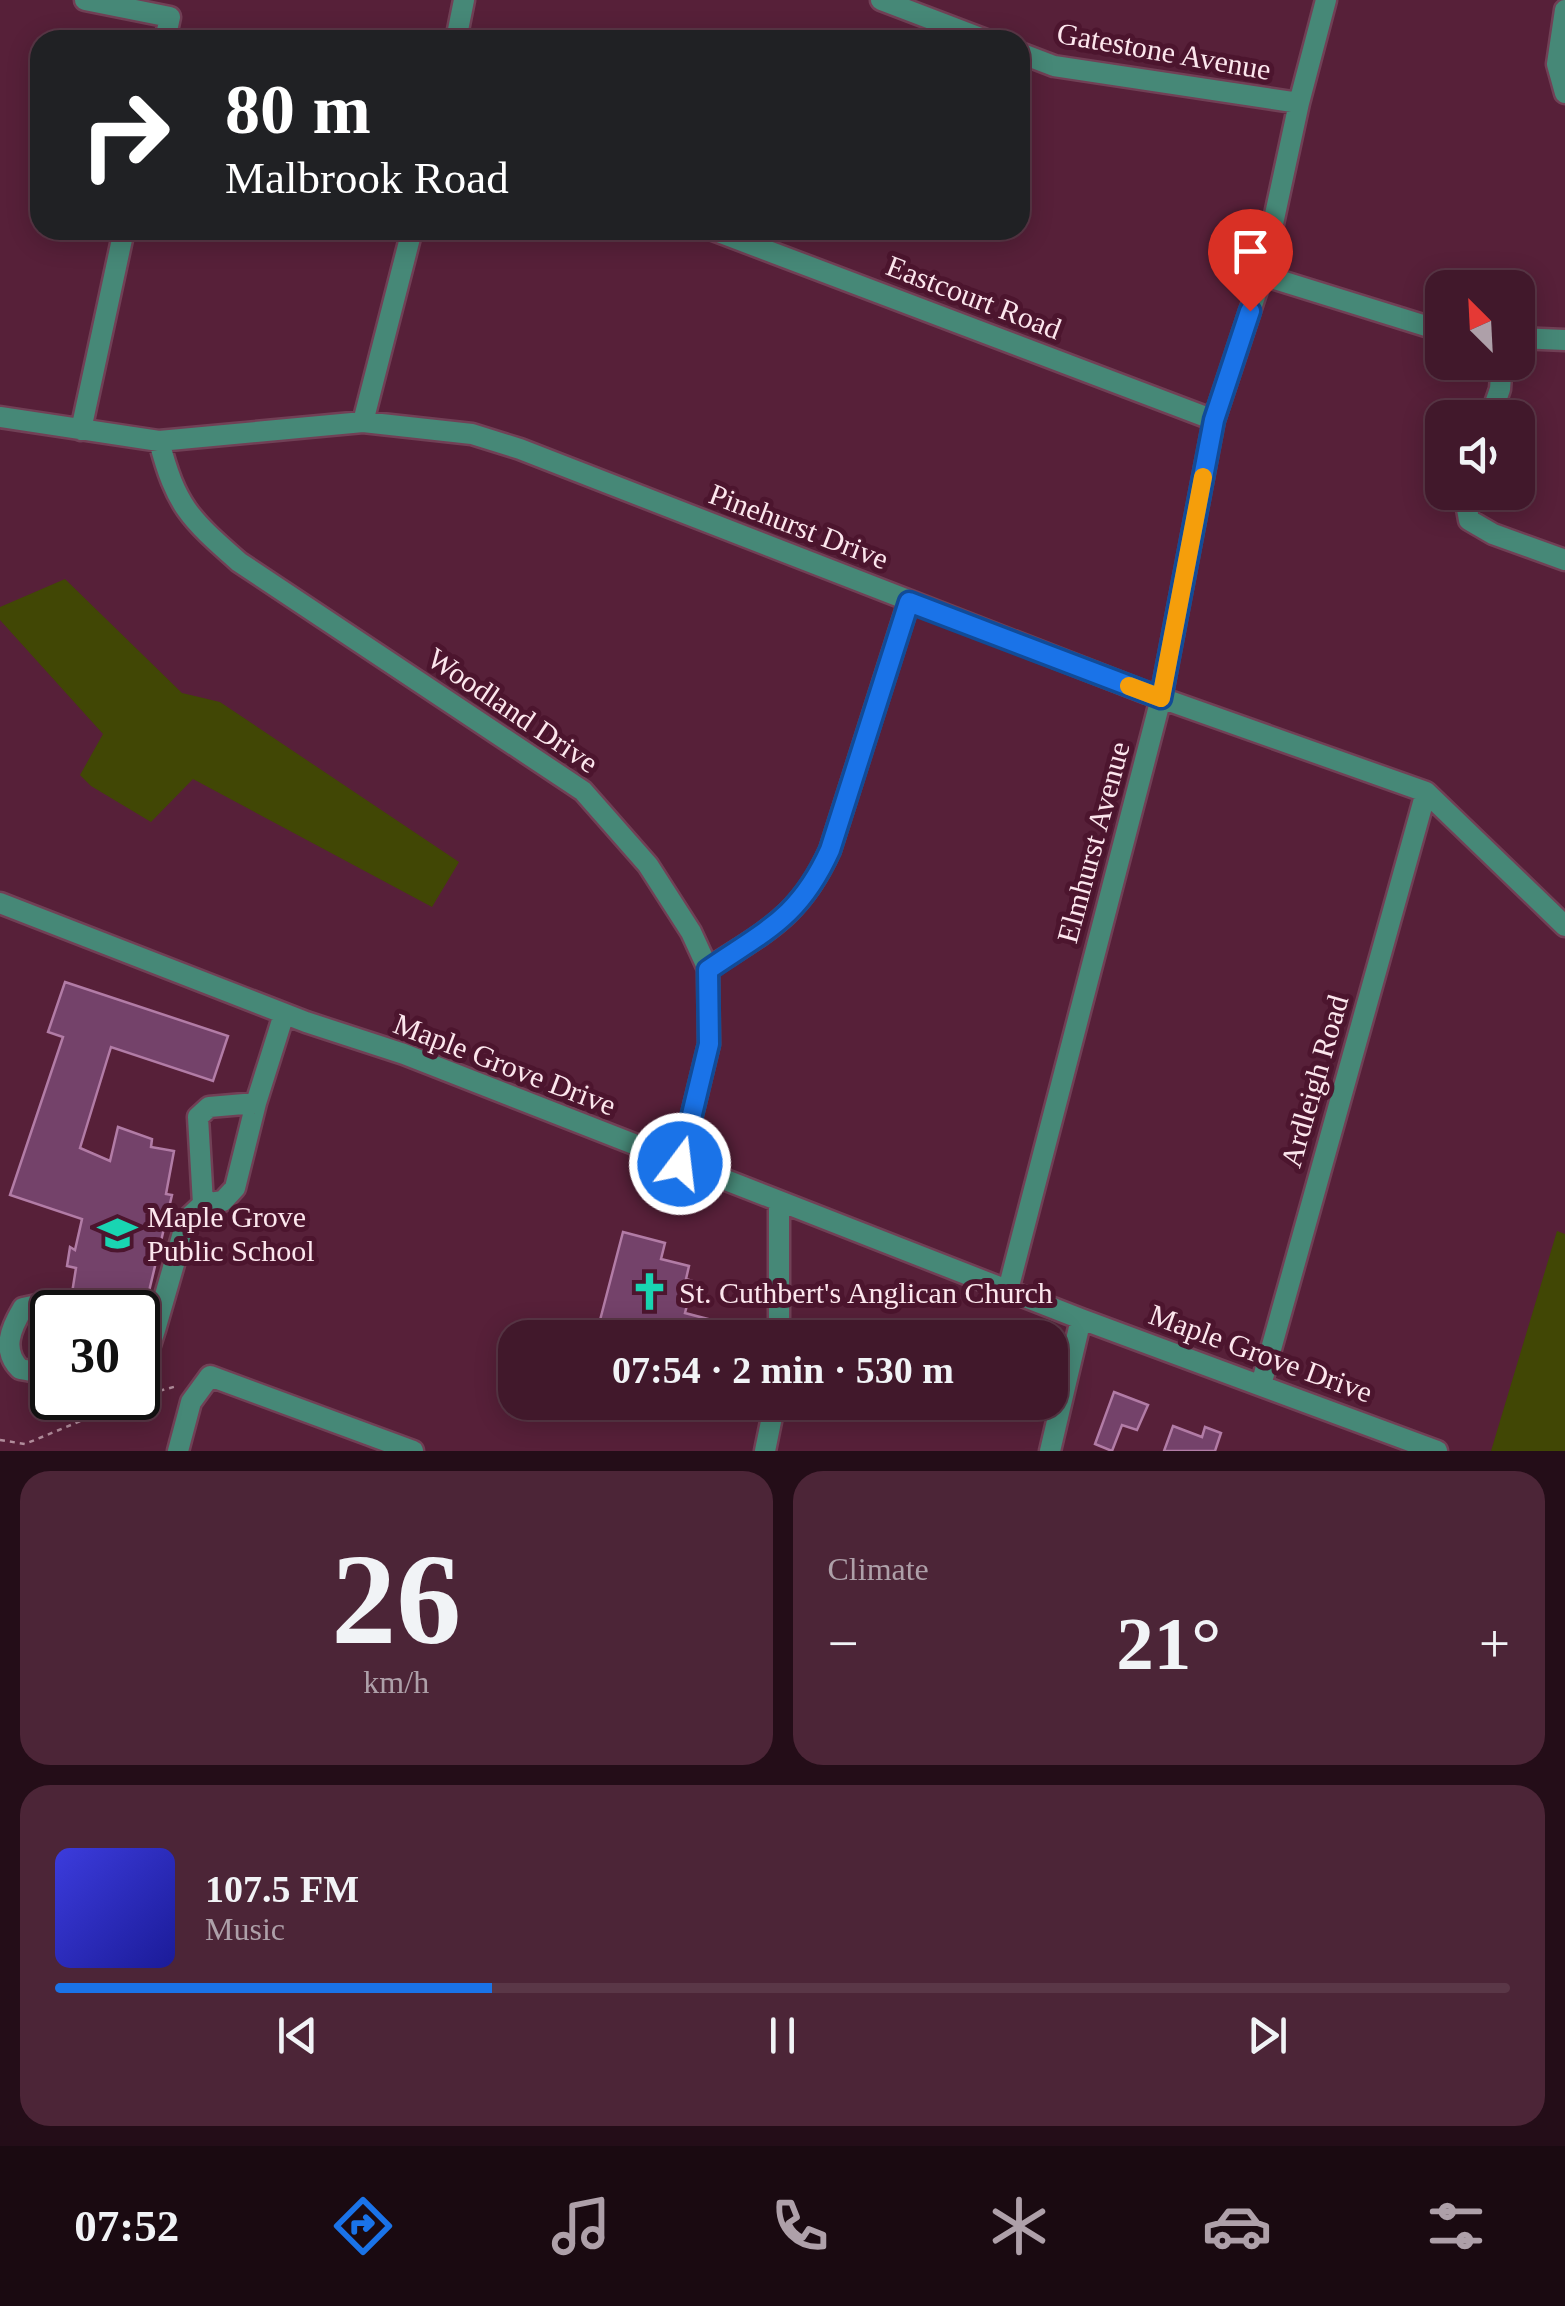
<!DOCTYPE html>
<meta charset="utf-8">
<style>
:root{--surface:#41182b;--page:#4c2537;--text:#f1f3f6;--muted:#aea0a9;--line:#5a3747;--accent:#1a73e8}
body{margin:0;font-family:"Times New Roman",serif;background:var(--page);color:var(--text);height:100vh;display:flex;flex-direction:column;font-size:38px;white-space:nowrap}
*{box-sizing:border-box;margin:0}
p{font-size:32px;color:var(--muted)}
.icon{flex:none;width:55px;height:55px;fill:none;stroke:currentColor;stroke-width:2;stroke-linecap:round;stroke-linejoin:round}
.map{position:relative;height:1451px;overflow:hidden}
.panel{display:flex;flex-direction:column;gap:20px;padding:20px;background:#240d18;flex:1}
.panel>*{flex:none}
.top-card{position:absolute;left:30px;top:30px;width:1000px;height:210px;border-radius:30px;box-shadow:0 5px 25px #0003,0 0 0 2px var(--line);background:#202124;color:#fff;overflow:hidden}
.needle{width:65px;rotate:336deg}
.controls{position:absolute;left:1425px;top:270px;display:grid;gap:20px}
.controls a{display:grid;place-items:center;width:110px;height:110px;border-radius:20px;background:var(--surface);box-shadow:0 5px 25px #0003,0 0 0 2px var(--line);font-size:50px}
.speed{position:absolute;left:30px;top:1290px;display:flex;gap:20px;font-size:50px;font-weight:700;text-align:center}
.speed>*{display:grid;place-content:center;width:130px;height:130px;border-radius:50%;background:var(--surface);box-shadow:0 5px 25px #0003,0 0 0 2px var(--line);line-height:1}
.speed .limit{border:5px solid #111;border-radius:15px;background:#fff;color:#111}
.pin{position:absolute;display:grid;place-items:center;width:85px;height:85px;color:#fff;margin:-102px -42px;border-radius:50% 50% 50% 0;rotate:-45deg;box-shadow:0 0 10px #0007}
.pin .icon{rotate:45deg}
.me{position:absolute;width:110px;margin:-55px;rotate:15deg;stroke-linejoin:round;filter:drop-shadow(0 0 8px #0008)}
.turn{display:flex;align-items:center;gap:35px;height:210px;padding:0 30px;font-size:45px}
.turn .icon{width:130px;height:130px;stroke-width:2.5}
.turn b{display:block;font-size:70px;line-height:85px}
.big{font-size:75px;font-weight:700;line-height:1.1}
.panel .widget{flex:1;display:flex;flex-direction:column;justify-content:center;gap:15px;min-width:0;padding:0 35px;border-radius:30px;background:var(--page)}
.panel .dial{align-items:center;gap:0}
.dial b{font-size:130px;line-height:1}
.song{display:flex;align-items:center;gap:30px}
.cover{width:120px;height:120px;border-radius:15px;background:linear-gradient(135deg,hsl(240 70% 55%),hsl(240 70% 35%))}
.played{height:10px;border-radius:5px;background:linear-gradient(90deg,var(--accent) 30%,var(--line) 30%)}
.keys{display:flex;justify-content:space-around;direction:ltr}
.heat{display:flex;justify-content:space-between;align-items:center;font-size:55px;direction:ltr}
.panel .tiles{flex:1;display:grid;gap:20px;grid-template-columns:1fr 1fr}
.widget:last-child{grid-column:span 2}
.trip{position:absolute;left:498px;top:1320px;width:570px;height:100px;border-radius:30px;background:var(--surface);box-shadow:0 5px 25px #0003,0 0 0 2px var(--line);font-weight:700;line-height:100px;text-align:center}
.tab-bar{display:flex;height:160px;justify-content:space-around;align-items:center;background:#1a0a11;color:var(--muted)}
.tab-bar .icon{width:70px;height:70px}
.tab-bar .on{color:var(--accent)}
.tab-bar b{font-size:45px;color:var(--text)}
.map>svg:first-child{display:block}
.green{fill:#414705}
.building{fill:#74426a;stroke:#b27ca6;stroke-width:2.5}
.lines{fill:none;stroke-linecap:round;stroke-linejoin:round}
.minor-casing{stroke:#714056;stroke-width:25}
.path{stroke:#b18c9b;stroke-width:2.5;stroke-dasharray:5 5;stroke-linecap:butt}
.minor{stroke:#468877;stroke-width:20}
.route-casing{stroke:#114b97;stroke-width:25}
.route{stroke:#1a73e8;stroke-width:18}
.slow{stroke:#f59e0b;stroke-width:18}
.labels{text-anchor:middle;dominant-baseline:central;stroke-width:10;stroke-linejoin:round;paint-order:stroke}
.street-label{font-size:30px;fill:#fce6ed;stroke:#4c152e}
.poi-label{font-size:30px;fill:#fce6ed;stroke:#4c152e;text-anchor:start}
</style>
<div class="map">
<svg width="1565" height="1451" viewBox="0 0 1565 1451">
<rect width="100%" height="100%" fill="#572039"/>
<path class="green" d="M65,579l117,114 38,9 239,160 -27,45 -239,-128 -42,43 -60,-36 -11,-11 23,-41 -103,-114v-13z
M1557,1231l8,3v217h-74z"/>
<path class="building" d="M65,982l163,54 -15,45 -102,-34 -31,101 30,13 8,-34 34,12 -1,8 23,4 -8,43 6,1 -27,113 -73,-15 4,-25 -9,-2 3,-19 5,3 7,-31 -72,-24 53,-158 -15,-5z
M623,1232l42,11 -4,16 28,7 -3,13 7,2 -8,32 42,11 -4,14h-73l-51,-14z
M1114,1392l34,13 -11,25 -15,-5 -10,26 -17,-7z
M1173,1426l29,11 3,-10 16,6 -6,18h-51z"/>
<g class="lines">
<defs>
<path id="minor" d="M85,0l85,17 -5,23
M881,0l105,40
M1565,10l-8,54 8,29
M456,40l8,-40
M1020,53l34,13 245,37
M713,230l501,190
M1262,275l180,56
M1518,338l47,2
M0,417l159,24 204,-19 109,12 48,15 627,244 279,99 139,134
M1490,418l10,-29 2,-27
M363,422l49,-192
M81,430l43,-200
M159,441c17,65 30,77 80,121l344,229 65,74 43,67 17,37 1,75 -29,120
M1464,492l5,28 24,14 72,26
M0,903l306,119 98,32 677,265 356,132
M708,969c58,-38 92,-52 122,-119l79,-249
M779,1201v137
M203,1204l20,-3 12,-13 21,-85 28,-89
M1008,1290l153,-592 53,-278 48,-145 37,-172 27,-103
M138,1330h17l32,-111 16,-15 -5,-87 11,-10 47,-4
M52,1361l-4,9 -11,2 -17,-3c-19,-19 -9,-41 3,-61l14,-3 36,7
M138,1367l7,-6 10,-31
M1261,1385l165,-593
M178,1451l13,-49 19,-26 203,75
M765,1451l10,-49
M1050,1451l31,-132"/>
</defs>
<use href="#minor" class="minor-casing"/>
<path class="path" d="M0,1440l25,4 116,-48 36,-10"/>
<use href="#minor" class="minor"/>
</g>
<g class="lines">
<defs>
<path id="route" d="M680,1164l29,-120 -1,-74c58,-40 91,-52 122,-120l79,-248 252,96 53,-278 36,-109"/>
</defs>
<use href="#route" class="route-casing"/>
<use href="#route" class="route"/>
<path class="slow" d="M1129,686l32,12 42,-221"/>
</g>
<defs>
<symbol id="school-bare" viewBox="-9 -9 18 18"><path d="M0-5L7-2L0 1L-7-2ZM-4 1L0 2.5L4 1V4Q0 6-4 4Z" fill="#19d5b2" stroke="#4c152e" stroke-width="2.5" paint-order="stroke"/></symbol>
<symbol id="church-bare" viewBox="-9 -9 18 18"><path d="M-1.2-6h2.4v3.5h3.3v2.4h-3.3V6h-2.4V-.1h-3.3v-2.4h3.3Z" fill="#19d5b2" stroke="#4c152e" stroke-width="2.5" paint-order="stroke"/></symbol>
</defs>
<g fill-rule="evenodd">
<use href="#school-bare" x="90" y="1206" width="55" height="55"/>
<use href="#church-bare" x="622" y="1264" width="55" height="55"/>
</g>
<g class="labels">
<g class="street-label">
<text transform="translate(1164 51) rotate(10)">Gatestone Avenue</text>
<text transform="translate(974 297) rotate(21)">Eastcourt Road</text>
<text transform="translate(799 526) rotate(21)">Pinehurst Drive</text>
<text transform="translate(513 710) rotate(34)">Woodland Drive</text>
<text transform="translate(1093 842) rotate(-75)">Elmhurst Avenue</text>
<text transform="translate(505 1064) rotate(21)">Maple Grove Drive</text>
<text transform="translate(1314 1081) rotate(-74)">Ardleigh Road</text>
<text transform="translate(1261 1353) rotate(20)">Maple Grove Drive</text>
</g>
<g class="poi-label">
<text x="147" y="1216">Maple Grove<tspan x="147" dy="34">Public School</tspan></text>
<text x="679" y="1292">St. Cuthbert's Anglican Church</text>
</g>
</g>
</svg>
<div class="controls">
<a><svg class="needle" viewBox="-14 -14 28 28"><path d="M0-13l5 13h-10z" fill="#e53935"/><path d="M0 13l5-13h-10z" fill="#aea0a9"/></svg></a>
<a><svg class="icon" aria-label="sound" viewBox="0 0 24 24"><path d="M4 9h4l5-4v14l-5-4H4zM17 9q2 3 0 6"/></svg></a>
</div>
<div class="speed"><div class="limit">30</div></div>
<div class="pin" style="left:1250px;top:311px;background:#d93025"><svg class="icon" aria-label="arrive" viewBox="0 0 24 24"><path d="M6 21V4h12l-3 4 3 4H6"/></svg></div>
<svg class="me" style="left:680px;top:1164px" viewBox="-20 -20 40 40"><circle r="17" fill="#1a73e8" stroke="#fff" stroke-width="3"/><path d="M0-11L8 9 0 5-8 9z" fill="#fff"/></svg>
<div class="trip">07:54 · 2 min · 530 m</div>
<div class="top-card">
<div class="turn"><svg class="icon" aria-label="right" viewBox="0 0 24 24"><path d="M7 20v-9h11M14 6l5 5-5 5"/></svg><div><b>80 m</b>Malbrook Road</div></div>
</div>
</div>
<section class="panel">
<div class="tiles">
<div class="widget dial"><b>26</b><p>km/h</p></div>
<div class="widget"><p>Climate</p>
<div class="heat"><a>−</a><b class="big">21°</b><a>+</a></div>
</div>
<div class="widget">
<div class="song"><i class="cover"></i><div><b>107.5 FM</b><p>Music</p></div></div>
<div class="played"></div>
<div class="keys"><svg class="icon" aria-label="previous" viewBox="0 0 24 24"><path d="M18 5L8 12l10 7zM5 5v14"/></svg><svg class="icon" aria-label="pause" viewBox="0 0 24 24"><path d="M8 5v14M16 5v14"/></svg><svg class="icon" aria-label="next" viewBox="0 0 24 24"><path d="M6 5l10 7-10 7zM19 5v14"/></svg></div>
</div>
</div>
</section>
<nav class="tab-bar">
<b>07:52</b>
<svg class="icon on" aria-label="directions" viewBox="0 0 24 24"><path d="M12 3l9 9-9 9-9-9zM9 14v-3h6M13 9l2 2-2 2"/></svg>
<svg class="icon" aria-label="music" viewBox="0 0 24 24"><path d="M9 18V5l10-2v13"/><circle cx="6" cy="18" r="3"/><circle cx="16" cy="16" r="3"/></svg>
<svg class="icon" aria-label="phone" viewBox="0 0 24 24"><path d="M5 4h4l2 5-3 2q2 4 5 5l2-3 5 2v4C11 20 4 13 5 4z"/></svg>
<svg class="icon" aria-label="climate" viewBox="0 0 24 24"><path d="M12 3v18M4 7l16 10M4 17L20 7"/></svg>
<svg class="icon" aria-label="car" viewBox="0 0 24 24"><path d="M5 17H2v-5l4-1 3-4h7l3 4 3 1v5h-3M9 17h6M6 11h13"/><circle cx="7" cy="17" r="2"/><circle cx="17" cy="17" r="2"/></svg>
<svg class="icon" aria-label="filters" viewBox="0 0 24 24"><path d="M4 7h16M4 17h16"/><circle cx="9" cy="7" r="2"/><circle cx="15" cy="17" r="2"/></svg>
</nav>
